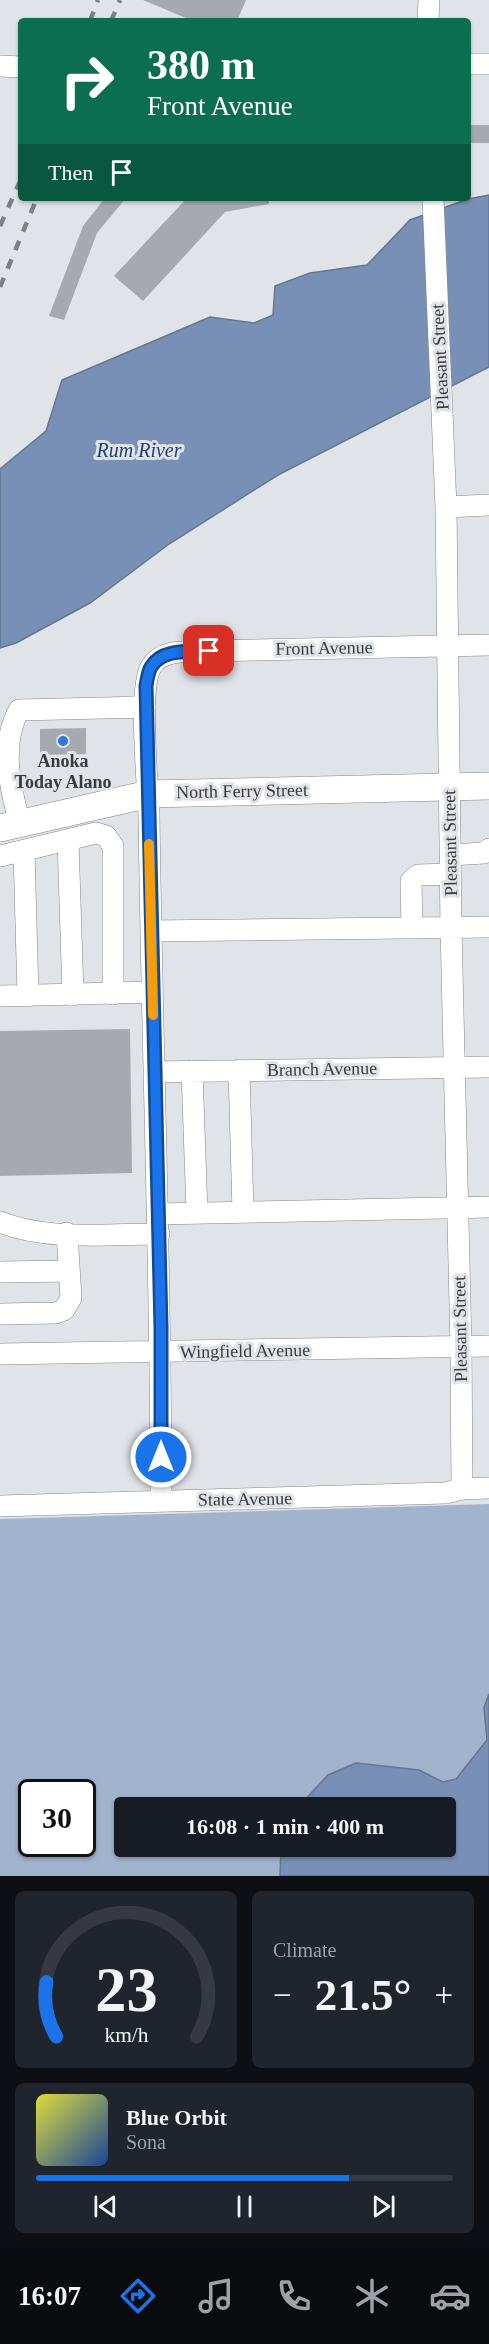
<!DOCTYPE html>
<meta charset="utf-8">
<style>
:root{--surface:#171b24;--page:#20242c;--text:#f1f3f6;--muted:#9ea1a6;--line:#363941;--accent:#1a73e8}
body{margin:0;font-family:"Times New Roman",serif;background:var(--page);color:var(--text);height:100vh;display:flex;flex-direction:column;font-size:22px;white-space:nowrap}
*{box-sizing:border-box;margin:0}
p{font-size:20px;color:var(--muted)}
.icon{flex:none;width:33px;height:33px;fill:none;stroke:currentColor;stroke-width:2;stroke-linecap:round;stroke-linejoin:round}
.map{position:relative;height:1876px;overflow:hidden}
.side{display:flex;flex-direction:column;gap:15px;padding:15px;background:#0d0f14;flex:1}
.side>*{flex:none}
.banner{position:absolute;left:18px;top:18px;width:453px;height:183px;border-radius:6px;box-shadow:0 2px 4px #0004;background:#0b6e4f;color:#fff;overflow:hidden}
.speed{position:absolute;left:18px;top:1779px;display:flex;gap:12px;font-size:30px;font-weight:700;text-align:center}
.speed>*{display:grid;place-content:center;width:78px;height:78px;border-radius:50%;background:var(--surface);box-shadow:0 2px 4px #0004;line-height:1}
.speed .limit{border:3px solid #111;border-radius:9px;background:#fff;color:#111}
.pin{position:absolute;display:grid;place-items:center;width:51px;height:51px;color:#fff;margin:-26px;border-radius:12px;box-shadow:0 3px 9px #0006}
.me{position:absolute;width:66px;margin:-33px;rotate:0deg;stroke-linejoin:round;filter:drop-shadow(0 0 4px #0008)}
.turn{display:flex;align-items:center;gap:21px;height:126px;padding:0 30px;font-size:27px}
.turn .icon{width:78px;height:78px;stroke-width:2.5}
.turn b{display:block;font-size:42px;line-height:51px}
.then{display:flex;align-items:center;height:57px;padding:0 30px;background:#0003;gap:12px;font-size:22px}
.big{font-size:45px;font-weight:700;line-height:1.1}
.side .card{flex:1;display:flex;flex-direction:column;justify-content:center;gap:9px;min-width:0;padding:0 21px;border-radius:9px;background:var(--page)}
.side .dial{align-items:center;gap:0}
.dial svg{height:156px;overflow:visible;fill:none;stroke:var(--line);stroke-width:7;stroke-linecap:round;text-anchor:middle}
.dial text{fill:var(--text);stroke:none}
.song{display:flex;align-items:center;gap:18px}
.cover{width:72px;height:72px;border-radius:9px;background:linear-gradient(135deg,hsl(60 70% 55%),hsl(220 70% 35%))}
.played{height:6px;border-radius:3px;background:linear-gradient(90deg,var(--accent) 75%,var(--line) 75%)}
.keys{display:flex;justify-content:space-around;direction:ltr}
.heat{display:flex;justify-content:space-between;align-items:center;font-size:33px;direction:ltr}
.side .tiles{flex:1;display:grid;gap:15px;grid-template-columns:1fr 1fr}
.card:last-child{grid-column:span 2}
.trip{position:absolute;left:114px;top:1797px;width:342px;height:60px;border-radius:6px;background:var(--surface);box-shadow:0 2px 4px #0004;font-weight:700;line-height:60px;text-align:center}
.dock{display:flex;height:96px;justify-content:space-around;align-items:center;background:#090b0e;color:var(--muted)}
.dock .icon{width:42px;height:42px}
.dock .active{color:var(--accent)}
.dock b{font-size:27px;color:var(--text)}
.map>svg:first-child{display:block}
.green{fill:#a2b3ce;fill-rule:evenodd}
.water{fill:#7990b6;stroke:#667692;stroke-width:1.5}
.building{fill:#a6a9ae}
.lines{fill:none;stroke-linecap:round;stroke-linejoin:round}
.minor-casing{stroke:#828589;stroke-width:22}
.major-casing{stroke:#828589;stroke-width:28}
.minor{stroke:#fff;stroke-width:21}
.major{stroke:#fff;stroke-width:27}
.rail{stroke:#7e8083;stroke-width:4.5;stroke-dasharray:10 10;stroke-linecap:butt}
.route-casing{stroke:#114b97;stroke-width:15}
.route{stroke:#1a73e8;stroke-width:10}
.slow{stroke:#f59e0b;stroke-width:10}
.poi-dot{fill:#3377e5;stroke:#e0e3e8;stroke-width:2}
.labels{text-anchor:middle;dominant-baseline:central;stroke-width:6;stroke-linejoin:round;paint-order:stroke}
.street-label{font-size:18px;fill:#393b3d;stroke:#e0e3e8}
.poi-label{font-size:18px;font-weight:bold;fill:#393b3d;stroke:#e0e3e8}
.water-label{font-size:20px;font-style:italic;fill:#234173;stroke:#e0e3e8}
</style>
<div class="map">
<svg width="489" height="1876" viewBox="0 0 489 1876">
<rect width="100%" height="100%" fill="#e0e3e8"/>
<path class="green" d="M489,1504v372h-489v-357zM32,1792h50v52h-50zM124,1808h322v38h-322z"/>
<path class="water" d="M489,195v172l-211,108 -109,69 -79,59 -74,40 -16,5v-179l46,-38 16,-51 148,-63 44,6 19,-8 2,-29 35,-13 57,-8 43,-45 58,-21z
M489,1694v182h-209l1,-29 165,-1v-38l-148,-1 30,-32 28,-12 63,7 24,12 13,-3 31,-39 -3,-33z"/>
<path class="building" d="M143,0h103l-9,21h-44z
M469,125h20v18h-20z
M105,198h21l-29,35 -33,87 -15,-4 34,-90z
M187,198h82v6l-44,8 -82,89 -29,-25z
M86,728v26l-46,1v-26z
M130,1029l2,144 -132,3v-145z"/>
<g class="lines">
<defs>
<path id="minor" d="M428,21l1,-21
M468,64h21
M0,66l21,1
M433,198l13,309 5,421 10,419 1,142
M446,507l43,-2
M20,823c-10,-34 -20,-79 -1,-113l126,-3
M68,840l5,155
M24,851l4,145
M450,855l34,-2 5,-4
M0,856l96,-23 10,3 7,10v148
M412,928l-1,-47 7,-6 32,-1
M151,931l338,-4
M0,996l152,-4
M239,1070l4,142
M192,1071l5,142
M154,1072l335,-5
M158,1214l331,-7
M0,1222c47,19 108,12 159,12
M0,1272l69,-1
M0,1314l56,-1 8,-3 7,-12 -4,-65
M0,1354l489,-8
M161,1501c0,-229 -9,-457 -12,-685 -1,-30 -11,-128 2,-149 11,-19 39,-15 58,-16l280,-6
M0,1506l445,-13 17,-4 27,-1"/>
<path id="major" d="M0,828l149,-34 340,-8"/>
</defs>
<use href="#minor" class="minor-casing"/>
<use href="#major" class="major-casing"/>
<use href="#minor" class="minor"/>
<use href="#major" class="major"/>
<path class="rail" d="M90,21l8,-21
M111,21l9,-21
M0,226l21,-47
M0,287l37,-89"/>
</g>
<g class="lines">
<defs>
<path id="route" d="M161,1457v-129l-15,-642c1,-6 2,-14 5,-19 11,-19 39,-15 58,-16"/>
</defs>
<use href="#route" class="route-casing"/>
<use href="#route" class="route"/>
<path class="slow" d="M149,844l4,171"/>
</g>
<circle class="poi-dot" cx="63" cy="741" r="6"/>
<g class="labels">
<g class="street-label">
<text transform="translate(440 357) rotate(-93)">Pleasant Street</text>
<text transform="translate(324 648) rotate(-1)">Front Avenue</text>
<text transform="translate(242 791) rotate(-1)">North Ferry Street</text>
<text transform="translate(450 843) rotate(-91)">Pleasant Street</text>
<text transform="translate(322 1069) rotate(-1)">Branch Avenue</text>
<text transform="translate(460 1329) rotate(-91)">Pleasant Street</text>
<text transform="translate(245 1351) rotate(-1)">Wingfield Avenue</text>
<text transform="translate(245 1499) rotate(-1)">State Avenue</text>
</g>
<g class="poi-label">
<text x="63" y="761">Anoka<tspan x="63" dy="21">Today Alano</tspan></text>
</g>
<g class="water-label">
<text x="139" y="450">Rum River</text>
</g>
</g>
</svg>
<div class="speed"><div class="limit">30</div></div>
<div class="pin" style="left:209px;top:651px;background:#d93025"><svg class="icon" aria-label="arrive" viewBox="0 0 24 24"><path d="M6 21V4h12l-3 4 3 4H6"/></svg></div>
<svg class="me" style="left:161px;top:1457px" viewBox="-20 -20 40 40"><circle r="17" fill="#1a73e8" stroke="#fff" stroke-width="3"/><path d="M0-11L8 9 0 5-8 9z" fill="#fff"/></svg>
<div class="trip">16:08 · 1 min · 400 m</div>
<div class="banner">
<div class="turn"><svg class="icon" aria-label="right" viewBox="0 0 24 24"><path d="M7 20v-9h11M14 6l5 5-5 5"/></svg><div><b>380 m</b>Front Avenue</div></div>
<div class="then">Then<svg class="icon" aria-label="arrive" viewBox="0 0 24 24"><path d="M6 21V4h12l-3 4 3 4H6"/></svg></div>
</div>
</div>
<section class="side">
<div class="tiles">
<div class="card dial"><svg viewBox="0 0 100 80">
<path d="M14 69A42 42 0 1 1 86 69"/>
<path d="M14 69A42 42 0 0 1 9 41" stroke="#1a73e8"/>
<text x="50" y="56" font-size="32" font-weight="700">23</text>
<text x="50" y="72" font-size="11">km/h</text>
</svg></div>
<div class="card"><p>Climate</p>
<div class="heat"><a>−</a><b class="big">21.5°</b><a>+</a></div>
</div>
<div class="card">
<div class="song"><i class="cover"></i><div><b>Blue Orbit</b><p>Sona</p></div></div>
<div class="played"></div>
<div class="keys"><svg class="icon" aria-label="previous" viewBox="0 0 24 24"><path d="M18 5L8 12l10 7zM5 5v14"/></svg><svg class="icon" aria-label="pause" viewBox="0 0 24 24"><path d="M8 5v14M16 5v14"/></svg><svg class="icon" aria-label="next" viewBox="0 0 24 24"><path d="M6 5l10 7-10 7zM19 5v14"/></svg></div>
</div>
</div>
</section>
<nav class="dock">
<b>16:07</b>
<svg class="icon active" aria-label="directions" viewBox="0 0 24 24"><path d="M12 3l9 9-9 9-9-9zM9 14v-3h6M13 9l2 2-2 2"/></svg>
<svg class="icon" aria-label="music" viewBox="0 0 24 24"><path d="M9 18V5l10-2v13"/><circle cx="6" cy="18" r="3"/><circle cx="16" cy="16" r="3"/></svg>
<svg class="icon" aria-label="phone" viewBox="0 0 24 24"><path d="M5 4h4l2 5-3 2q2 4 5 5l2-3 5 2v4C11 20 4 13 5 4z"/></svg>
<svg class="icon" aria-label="climate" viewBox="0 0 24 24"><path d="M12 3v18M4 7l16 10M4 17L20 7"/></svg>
<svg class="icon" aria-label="car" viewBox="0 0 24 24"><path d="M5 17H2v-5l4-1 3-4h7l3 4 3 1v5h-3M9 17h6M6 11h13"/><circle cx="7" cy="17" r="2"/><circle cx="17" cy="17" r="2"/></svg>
</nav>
